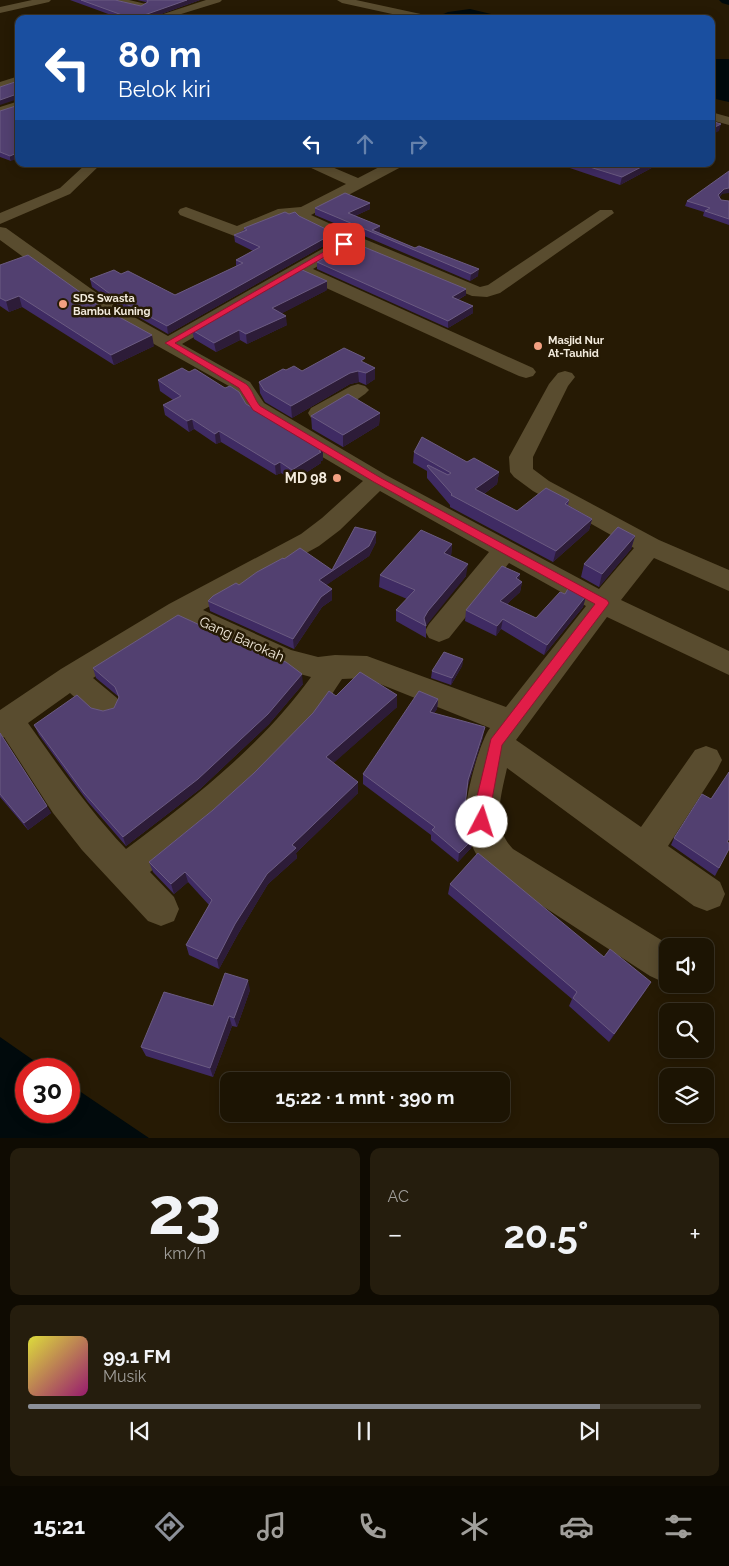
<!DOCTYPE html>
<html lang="id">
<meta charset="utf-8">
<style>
:root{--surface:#1c1403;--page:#251d0d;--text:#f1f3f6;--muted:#a09e9a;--line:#3a3325;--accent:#8c9099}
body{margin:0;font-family:Raleway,sans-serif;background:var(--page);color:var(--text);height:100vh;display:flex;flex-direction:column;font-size:19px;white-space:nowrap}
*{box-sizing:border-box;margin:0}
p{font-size:16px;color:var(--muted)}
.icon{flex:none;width:28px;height:28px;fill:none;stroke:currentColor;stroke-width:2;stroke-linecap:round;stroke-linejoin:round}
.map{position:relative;height:1138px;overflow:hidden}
.details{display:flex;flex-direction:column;gap:10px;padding:10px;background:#0f0b02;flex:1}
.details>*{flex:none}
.top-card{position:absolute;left:15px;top:15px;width:700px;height:152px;border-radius:10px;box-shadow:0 2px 12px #0003,0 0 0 1px var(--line);background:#1a4fa0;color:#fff;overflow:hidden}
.fabs{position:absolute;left:659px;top:938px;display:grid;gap:10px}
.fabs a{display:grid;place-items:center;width:55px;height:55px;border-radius:10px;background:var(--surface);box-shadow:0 2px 12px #0003,0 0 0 1px var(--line);font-size:25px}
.speed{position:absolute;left:15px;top:1058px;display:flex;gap:10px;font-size:25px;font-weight:700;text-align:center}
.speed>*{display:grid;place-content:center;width:65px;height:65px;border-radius:50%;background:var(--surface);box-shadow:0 2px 12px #0003,0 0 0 1px var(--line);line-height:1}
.speed .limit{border:8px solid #d22;background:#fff;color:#111}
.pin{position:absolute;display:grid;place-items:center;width:42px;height:42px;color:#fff;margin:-21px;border-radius:10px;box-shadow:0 2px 8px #0006}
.me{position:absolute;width:55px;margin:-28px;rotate:5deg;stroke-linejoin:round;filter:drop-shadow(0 0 4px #0008)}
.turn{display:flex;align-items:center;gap:18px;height:105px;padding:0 20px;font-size:22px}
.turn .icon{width:65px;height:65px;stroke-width:2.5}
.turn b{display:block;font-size:35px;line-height:42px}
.lanes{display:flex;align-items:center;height:48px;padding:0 20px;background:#0003;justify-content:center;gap:25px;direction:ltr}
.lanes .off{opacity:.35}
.big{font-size:38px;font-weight:700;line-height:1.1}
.details .tile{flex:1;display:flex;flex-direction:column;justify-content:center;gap:8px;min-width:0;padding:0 18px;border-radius:10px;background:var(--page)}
.details .dial{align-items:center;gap:0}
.dial b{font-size:65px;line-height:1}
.song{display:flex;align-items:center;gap:15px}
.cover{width:60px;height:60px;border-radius:8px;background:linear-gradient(135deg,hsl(60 70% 55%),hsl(320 70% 35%))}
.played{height:5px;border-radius:2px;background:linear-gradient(90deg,var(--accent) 85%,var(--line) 85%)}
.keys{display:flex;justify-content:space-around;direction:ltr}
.heat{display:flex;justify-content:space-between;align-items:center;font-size:28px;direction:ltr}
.details .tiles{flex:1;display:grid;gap:10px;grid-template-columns:1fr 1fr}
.tile:last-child{grid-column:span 2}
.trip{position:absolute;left:220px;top:1072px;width:290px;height:50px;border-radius:10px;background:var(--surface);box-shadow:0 2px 12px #0003,0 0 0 1px var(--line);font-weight:700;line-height:50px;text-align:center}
.menu{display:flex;height:80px;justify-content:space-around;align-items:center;background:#0b0801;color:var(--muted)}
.menu .icon{width:35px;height:35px}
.menu .on{color:var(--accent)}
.menu b{font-size:22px;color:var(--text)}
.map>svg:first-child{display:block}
.water{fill:#010a0c}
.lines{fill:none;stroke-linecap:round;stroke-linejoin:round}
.river{fill:#010a0c;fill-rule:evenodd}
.minor{fill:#594c2f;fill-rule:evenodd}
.wall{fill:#3f2b63}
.shaded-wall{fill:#2d1c38}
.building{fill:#524070;stroke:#6b5b81}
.route{fill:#e11d48;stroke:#92132f}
.poi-dot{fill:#f2a081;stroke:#261a04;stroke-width:2}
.labels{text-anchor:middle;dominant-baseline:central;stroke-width:5;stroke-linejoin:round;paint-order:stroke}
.far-poi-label{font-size:11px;font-weight:bold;fill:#f3ebdd;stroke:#261a04;text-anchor:start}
.poi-label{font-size:14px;font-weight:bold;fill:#f3ebdd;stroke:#261a04;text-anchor:end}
.street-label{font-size:14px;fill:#f3ebdd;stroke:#261a04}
</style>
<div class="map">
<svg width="729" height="1139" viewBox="0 0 729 1139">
<rect width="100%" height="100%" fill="#261a04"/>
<path class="water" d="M470,9l42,10 -71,-1v-3l7,-3z
M711,59h18v43l-18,-4z
M0,1037l46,32h-20v42h43v-27l80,54h-149z"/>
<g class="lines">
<path class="river" d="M719,0h10v5l-7,-2z"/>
<path class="minor" d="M32,0h19l-2,2 -49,11v-6z
M112,0h17l17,4 1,2 -5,3 -28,-7z
M206,0h16l-2,2 -55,17h-17z
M337,0h19l74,16 5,3h-20l-73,-16z
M19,76v8l-19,6v-8z
M19,101v8l-19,6v-8z
M711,112l18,5v8l-18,-5z
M86,164h15l-31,30 -70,30v-11l60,-25z
M307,164h18l33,14 27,-14h18l-2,3 -90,48 46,21 123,51 8,-2 112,-75h12l2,3 -114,80 -13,4 -15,-1 -120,-50 -39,23 220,99 3,4 -3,4 -7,2 -7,-2 -219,-100 -118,68 68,38 14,21 122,72 213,114 35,-41 -101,-57 -19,-14 -4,-5 -1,-15 40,-73 9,-11 7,-2 7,2 3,4 -7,9 -35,71v12l16,12 110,59 70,30v21l-75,-33 -33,42 108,51v24l-122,-58 -91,123 125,87 54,-77 11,-4 11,4 5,10 -5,10 -49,76 52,36 5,12 -5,12 -13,5 -13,-5 -187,-138c-6,28 -16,59 6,81l158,97h-3v34l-5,2 -13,-6 -161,-105c-13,-13 -20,-29 -23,-47 -4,-18 13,-82 24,-96l-125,-50 -23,1c-10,14 -19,31 -30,44 -49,56 -104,104 -162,149l24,25 5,12 -5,12 -13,5 -13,-5 -66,-71 -29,-37 -49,-76 -4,2v-29l61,-41 108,-65 132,-70 21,-16 41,-37 -115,-68 -12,-23 -132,-74 -104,-76v-13l6,1 112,80 50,28 170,-96 -38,-18 -4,-5h-10l-49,20 -57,-22 -2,-3 2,-3 6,-2 51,19 41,-17 23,-2 45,-23 -37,-17zM380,491l109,61 -60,72 -4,7 4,7 10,4 10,-4 60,-75 77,43 -80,101 -139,-51 -32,-1 -17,2 -27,-7 -88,-40 116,-64 21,-16zM180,623l94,44 37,10c-49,68 -118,122 -185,172 -37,-39 -67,-82 -98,-126l42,-30 25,23 11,3 11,-3 4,-9 -4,-9 -24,-20z
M358,384l7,2 4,4 -4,4c-15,10 -35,28 -54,24l-3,-5 3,-5 40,-22z"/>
</g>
<path class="wall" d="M70,0h45l26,6 6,-3 -1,-1 -9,-2h63l-53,19h-25z
M0,111l11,50 -11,-4z
M561,164h98l-39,21 -59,-20z
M722,194l-3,4 2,2 8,1v24l-26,-9 1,-4 -19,-6 2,-5z
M370,203v6l-15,7 25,17h-1l99,43 -8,5 -155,-66v-7z
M289,214l10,2 35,24 -166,94 -49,-28 -27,-19 -2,-8 31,-5 54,21 61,-28v-7l17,-9 -18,-9 -1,-7 10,-5v-2z
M317,262l149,27v6l-8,5 15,6v7l-25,15 -131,-59z
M0,265l154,81 -40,19 -92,-58 -13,5 -9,-6z
M327,290l-45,23 5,12 -40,19 -7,-4 -24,12 -22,-13 -2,-9z
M365,363l10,5v11l-9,6 -7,-3 -9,2 -58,34 -27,-16 -5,-9 -1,-11 27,-12 16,1z
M158,380l88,24 77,56 -2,1v2l-28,18 -12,-8 -5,2 -55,-33 -5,2 -22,-15 -5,3 -24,-17 -2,-10 10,-5 -13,-9z
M380,413l-1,12 -36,22 -31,-18 -1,-13z
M414,452l53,10 32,10 -2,12 -13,10 33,17 52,-11 -1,5 24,14 -3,11 -36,32 -103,-55v-2l-23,-27v-7l-14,-8z
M376,532v10l-7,14 -43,29 6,4v11l-10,7 -28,42 -84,-38 -2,-10 31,-16 45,-26 48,11z
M635,536l-4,13 -32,38 -18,-10 3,-13z
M452,544l-1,12 15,20 -39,47 -1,2v13l-30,-17v-11l11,-11 -28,-12 1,-12z
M520,574l-1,6 3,2 -2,10 -13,12 29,14 29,-24 21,2 -3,11 -39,48 -43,-26 -5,7 -31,-15 1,-11z
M463,659l-1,7 -11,19 -20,-7 1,-7z
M93,668l210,16 -34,40 -69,65 -74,57 -38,-44 -49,-67 -5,-10 57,-17 12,3 11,-3 5,-10v-1l-23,-19z
M336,696l61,11 -64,56 25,30 -62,60 1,5 -29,26 -30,50 -19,35 -30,-14 -3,-10 23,-40 -21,-23 -14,12 -21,-22 -4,-10 64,-52 41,-37z
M438,699l-1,10 -3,4 49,24 -16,51 -2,18v18l8,15 -2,9 -13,14 -27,-22v-5l-68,-51v-10z
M0,733l51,80 -23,17 -28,-33z
M674,838l53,4 2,7 -14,27 -44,-31z
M450,884l154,73 42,33 -37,52 -40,-36 3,-7 -124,-105z
M250,990l-13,37 -5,-1 -19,51 -67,-21 -5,-9 72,-41z"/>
<path class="shaded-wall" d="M187,0h13l-53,19h-14z
M17,94l1,5 -18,6v-5z
M721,124l-2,7 -8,4v-6z
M19,152v6l-8,3 -1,-5z
M647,164h12l-39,21 2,-8z
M729,188v5l-7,1 -6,7 2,-6 6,-6z
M370,203v6l-22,10v-6z
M380,226v7l-3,1 -5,-4z
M334,233v7l-166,94 -1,-8z
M479,269l-1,7 -8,5 1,-7z
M327,281v9l-54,28 -1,-10z
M466,289v6l-15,8 1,-6z
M19,296l3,11 -13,5 -3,-11z
M473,306v7l-25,15v-7z
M286,316l1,9 -40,19 -1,-10z
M239,330l1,10 -24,12 -2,-9z
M152,335l2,11 -40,19 -3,-10z
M375,368v11l-9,6v-12z
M358,371l1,11 -9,2 -58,34 -1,-12 59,-33z
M380,413l-1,12 -36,22v-12z
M192,419l2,10 -5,3 -2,-11z
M219,431l2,11 -5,2 -1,-10z
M323,449v11l-2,1v2l-28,18 -1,-11z
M280,462l1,11 -5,2 -1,-10z
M499,472l-2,12 -23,17 1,-12z
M592,519l-3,11 -36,32 3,-11z
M376,532v10l-7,14 -50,34v-10l50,-34z
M635,536l-4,13 -32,38 3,-13z
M452,544l-1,12 -8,9 1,-12z
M468,564l-2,12 -40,50 -2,-8 4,-7z
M520,574l-1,10 3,-2 -2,10 -22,20 2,-11 16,-23z
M332,589v11l-10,7 -28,42 -1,-10 28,-42z
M586,596l-3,11 -39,48 3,-10z
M503,619l-2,10 -5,7 1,-10z
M463,659l-1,7 -11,19 1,-7z
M302,674l1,10 -34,40 -69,65 -74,57 -3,-9z
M397,695v12l-70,62 -1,-12z
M438,699l-1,10 -8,13 1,-10z
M485,727l-2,10 -16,52 1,-9z
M358,782v11l-62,60 1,5 -29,26 -30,50 -19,35 -2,-10 18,-35 32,-50 25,-29z
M47,806l4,7 -23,17 -4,-7z
M473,839l-2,9 -13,14 1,-9z
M185,872l3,10 -14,12 -3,-10z
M248,980l2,10 -13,37 -3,-9z
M651,982l-5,8 -37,52 5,-8z
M229,1016l3,10 -19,51 -3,-9z"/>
<path class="building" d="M81,0h34l26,6 7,-4 -1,-2h40l-54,19z
M19,79v16l-2,-1 -17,6v-13l18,-6z
M19,105v47l-9,4 -10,-4v-41z
M711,121l10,3 -10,5z
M580,164h67l-25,13z
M729,171v17l-5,1 -6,6 3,5 8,1v18l-24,-8 5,-3 -23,-7z
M345,193l25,10 -22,10 32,13 -8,4 43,18 4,-2 60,23 -8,5 -156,-66z
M285,212l4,2 6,-2 4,4 35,17 -167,93 -50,-27 -27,-20 24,-9 7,4 7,-3 47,24 68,-32 -7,-3 24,-13 -26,-12 13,-5 -3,-2z
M352,242l114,47 -14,8 21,9 -25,15 -131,-59z
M28,255l73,52 51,28 -41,20 -92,-59 -13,5 -6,-3v-33z
M300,269l27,12 -55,27 14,8 -40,18 -7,-4 -25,13 -22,-13z
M344,348l21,10 -4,3 14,7 -9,5 -8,-2 -8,2 -59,33 -27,-16 -5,-8 24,-13 3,1 8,-4 8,5z
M182,368l7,4 6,-3 30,19 5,-2 9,6 7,12 77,45 -4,2 2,1 -29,18 -12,-8 -5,3 -56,-34 -4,3 -23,-15 -5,2 -24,-16 18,-9 -23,-16z
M348,394l32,19 -37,22 -32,-19z
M422,437l45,25 7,-4 25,14 -24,17 42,22 29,-23 23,12 -4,4 27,15 -36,32 -105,-56 1,-1 -25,-28 1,-1 20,10 3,-2 -37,-21z
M355,527l21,5 -7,14 -50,34 13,9 -11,8 -28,42 -85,-38 5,-5 23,-13 3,2 18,-13 26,-14 1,1 16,-11 32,22z
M618,527l17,9 -33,38 -18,-10z
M421,530l31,14 -8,9 24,11 -40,47 -4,7 2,8 -30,-16 19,-20 -35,-15z
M502,566l18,8 -4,4 6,4 -22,19 36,17 24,-26 5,2 4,-7 17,9 -39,49 -44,-26 -6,7 -31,-16z
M178,615l94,43 14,4 16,12 -34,40 -70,65 -75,58 -39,-44 -50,-68 43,-30 14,13 12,3 11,-3 5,-11 -4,-10 -22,-19z
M444,652l19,7 -11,19 -20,-7z
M360,672l37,23 -71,62 32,25 -66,63 4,3 -29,26 -32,50 -18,35 -31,-14 26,-45 -27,-28 -14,12 -22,-22 64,-52 41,-37 59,-60 16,-22 7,5z
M419,691l19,8 -8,13 55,15 -17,53 -3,26v18l3,2 5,13 -14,14 -27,-23 3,-3 -72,-53z
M0,733l47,73 -23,17 -24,-29z
M729,772v67l-2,3 2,1v6l-10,19 -45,-30 28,-44 9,5z
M478,853l126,104 6,-8 41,33 -37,52 -41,-36 4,-6 -127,-108z
M225,973l23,7 -14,38 -5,-2 -19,52 -69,-21 23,-55 49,14z"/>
<path class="route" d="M341,242l6,2 -172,99 71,41c7,6 8,15 14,22l121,72 226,122 2,3 -2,3 -105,139 -15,82 -5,2 -5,-2 -2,-5v-17l16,-66 104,-135 -221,-122 -121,-72 -14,-22 -74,-45z"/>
<g class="poi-dot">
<circle cx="63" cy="304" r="5"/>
<circle cx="538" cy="346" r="5"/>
<circle cx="337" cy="478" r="5"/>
</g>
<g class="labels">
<g class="far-poi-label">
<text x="73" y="298">SDS Swasta<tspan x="73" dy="13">Bambu Kuning</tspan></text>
<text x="548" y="340">Masjid Nur<tspan x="548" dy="13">At-Tauhid</tspan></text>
</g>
<g class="poi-label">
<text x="327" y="478">MD 98</text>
</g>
<g class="street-label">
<text transform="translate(242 639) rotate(24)">Gang Barokah</text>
</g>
</g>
</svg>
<div class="fabs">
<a><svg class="icon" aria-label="sound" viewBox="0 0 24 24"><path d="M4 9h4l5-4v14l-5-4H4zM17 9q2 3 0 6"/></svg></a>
<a><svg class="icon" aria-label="search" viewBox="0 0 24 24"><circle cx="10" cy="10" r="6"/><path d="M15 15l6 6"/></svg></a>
<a><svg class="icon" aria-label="layers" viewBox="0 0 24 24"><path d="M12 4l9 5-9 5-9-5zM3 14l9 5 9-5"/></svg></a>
</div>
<div class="speed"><div class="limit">30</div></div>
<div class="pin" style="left:344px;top:244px;background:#d93025"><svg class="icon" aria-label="arrive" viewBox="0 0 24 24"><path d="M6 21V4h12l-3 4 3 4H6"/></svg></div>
<svg class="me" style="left:482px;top:822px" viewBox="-20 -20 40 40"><circle r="19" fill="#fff"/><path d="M0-13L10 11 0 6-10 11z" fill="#e11d48"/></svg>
<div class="trip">15:22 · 1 mnt · 390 m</div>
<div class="top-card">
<div class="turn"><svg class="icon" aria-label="left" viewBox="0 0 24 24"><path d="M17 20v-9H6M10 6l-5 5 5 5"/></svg><div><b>80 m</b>Belok kiri</div></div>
<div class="lanes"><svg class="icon" aria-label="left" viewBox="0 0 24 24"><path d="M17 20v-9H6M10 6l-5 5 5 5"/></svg><svg class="icon off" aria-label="ahead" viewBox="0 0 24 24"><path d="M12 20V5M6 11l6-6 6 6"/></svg><svg class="icon off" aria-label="right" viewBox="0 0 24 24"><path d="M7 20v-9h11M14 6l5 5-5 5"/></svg></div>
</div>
</div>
<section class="details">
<div class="tiles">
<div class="tile dial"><b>23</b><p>km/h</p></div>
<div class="tile"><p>AC</p>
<div class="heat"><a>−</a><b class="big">20.5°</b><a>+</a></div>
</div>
<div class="tile">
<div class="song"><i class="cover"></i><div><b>99.1 FM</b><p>Musik</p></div></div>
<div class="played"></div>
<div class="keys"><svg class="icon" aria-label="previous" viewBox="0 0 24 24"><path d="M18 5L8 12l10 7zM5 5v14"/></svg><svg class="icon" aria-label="pause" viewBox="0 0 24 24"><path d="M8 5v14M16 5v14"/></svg><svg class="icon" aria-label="next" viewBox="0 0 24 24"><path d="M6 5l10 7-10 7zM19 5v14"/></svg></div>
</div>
</div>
</section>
<nav class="menu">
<b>15:21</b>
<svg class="icon on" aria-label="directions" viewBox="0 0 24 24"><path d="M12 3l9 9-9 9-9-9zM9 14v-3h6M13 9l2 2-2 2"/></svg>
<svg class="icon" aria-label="music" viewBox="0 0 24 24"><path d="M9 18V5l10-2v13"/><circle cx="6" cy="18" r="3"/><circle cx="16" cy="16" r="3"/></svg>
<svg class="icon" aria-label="phone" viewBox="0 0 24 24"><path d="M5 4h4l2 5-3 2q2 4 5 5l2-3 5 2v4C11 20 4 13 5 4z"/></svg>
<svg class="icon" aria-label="climate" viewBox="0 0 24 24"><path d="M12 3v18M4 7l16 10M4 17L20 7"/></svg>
<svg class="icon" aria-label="car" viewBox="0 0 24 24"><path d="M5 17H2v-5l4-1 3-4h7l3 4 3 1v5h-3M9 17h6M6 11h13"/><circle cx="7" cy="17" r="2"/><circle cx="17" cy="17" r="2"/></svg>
<svg class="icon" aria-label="filters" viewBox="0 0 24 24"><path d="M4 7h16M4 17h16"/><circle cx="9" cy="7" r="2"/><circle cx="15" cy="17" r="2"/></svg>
</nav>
